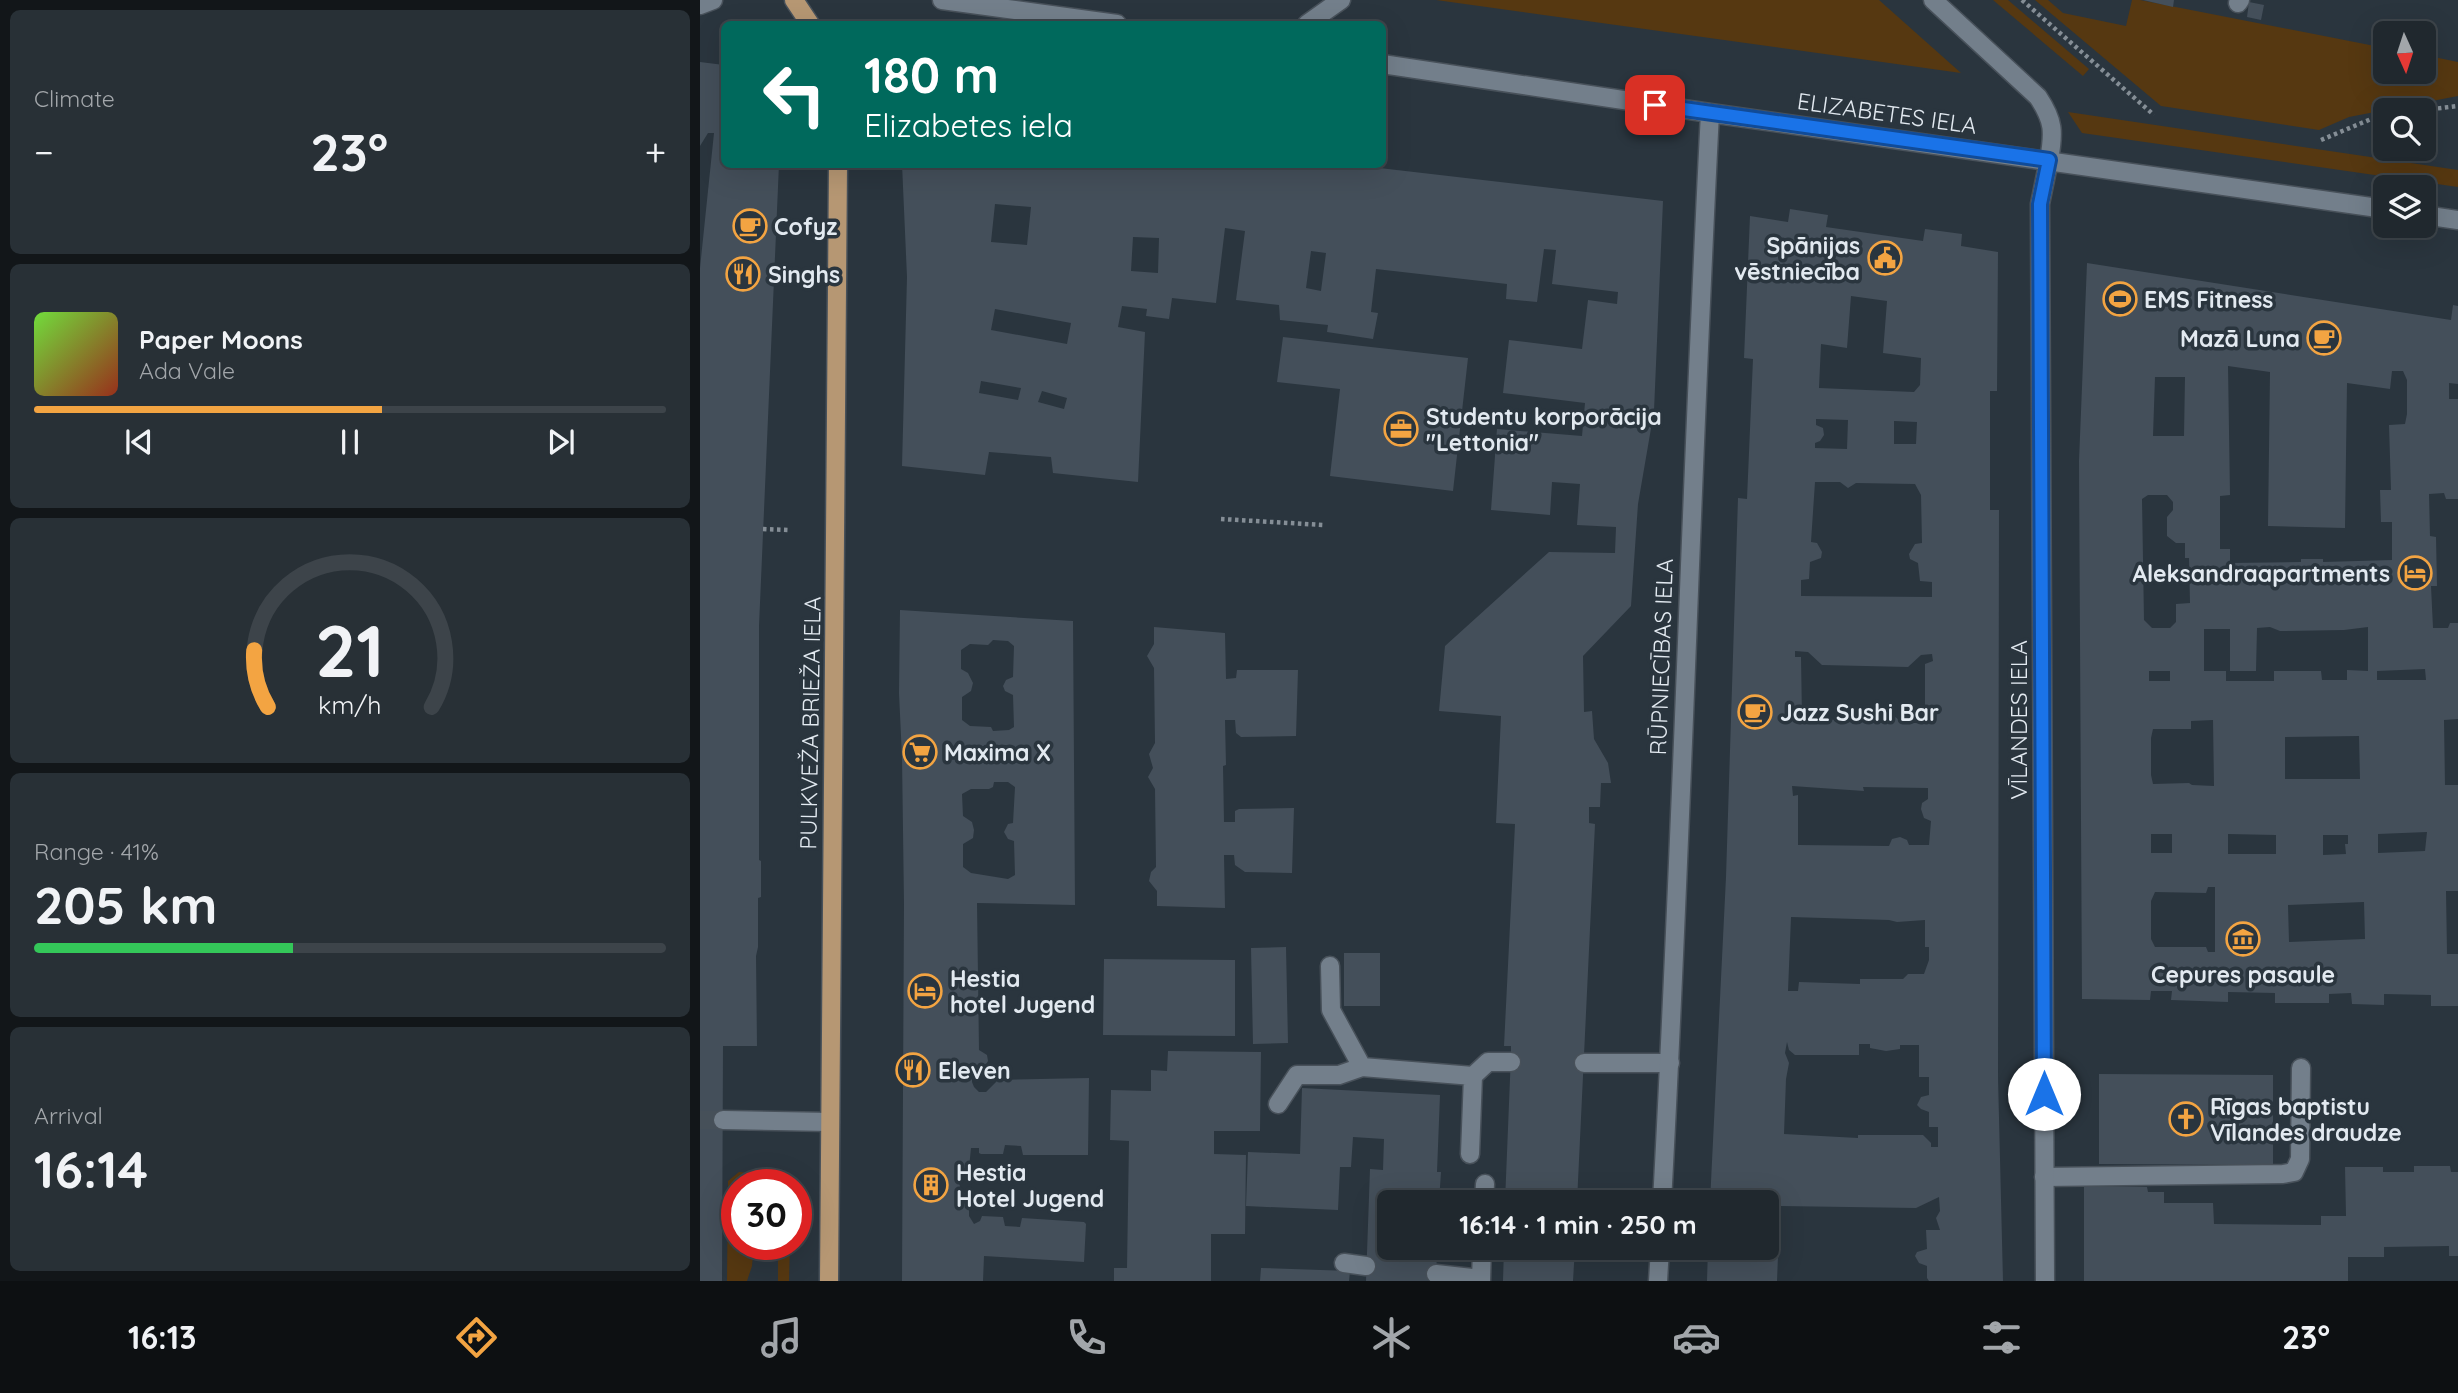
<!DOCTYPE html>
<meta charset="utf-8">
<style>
:root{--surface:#20282e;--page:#283036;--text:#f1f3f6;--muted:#a2a6aa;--line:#3d444a;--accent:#f3a442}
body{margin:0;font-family:Quicksand,sans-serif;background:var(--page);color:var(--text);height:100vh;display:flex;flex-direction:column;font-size:26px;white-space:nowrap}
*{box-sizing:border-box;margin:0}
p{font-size:23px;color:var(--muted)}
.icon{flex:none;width:38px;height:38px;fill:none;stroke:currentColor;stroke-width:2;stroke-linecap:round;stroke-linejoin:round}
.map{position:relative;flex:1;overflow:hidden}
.side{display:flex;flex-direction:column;gap:10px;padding:10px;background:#121619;width:700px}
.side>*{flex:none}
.banner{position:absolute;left:21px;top:21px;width:665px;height:147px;border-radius:10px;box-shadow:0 7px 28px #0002,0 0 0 2px var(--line);background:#00695c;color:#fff;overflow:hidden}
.needle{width:46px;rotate:177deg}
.fabs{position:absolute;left:1673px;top:21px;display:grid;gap:14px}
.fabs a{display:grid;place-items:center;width:63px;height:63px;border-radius:10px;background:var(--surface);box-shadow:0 7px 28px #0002,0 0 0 2px var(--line);font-size:35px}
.speed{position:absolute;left:21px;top:1169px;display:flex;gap:14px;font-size:35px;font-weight:700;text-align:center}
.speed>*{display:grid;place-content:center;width:91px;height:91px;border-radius:50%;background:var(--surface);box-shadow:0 7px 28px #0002,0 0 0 2px var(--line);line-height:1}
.speed .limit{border:10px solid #d22;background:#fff;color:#111}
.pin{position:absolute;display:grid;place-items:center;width:60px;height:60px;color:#fff;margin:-30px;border-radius:14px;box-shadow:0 4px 10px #0006}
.me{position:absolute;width:77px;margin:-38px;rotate:0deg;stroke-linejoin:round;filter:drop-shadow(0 0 5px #0008)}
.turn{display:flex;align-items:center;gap:24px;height:147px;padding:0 28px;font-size:32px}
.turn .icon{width:91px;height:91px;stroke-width:2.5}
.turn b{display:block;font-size:49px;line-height:60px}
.big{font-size:52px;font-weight:800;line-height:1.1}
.side .card{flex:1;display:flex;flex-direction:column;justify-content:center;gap:10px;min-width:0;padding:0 24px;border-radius:10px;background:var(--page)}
.side .dial{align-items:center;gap:0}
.dial svg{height:182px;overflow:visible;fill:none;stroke:var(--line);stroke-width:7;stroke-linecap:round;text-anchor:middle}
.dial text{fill:var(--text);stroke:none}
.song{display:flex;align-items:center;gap:21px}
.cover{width:84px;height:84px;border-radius:10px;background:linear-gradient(135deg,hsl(100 70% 55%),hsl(10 70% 35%))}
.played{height:7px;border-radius:4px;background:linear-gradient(90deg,var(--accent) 55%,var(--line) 55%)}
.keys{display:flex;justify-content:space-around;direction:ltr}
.heat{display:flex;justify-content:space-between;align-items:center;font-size:38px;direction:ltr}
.charge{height:10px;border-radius:5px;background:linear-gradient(90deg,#34c759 41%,var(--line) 0)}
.trip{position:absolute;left:677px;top:1190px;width:402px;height:70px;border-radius:10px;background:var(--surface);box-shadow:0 7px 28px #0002,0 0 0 2px var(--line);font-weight:800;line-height:70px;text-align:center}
.menu{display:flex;height:112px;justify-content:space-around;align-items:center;background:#0d1012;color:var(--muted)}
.menu .icon{width:49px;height:49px}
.menu .selected{color:var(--accent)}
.menu b{font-size:32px;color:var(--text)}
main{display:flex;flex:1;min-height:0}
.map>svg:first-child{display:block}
.green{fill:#563811}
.building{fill:#444f5a;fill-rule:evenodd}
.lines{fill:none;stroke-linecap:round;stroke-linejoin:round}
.minor-tunnel{stroke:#465059;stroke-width:18;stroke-dasharray:18 9;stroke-linecap:butt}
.service-casing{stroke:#48515a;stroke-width:21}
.minor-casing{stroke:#48515a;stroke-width:21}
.primary-casing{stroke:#48515a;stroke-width:21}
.path{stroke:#858e96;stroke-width:4.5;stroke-dasharray:3.5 3.5;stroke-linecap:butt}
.service{stroke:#737f8b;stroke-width:18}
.minor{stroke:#737f8b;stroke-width:18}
.primary{stroke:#b69773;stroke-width:18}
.route-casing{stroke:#114b97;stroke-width:18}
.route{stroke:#1a73e8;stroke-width:12}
.labels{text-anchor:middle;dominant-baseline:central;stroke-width:7;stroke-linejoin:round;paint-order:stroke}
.street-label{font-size:23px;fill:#e2e9f0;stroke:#2a353e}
.poi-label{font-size:23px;font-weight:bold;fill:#e2e9f0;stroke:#2a353e;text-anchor:start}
</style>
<main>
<section class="side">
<div class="card"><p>Climate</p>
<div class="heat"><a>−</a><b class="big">23°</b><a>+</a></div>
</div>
<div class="card">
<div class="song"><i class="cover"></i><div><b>Paper Moons</b><p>Ada Vale</p></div></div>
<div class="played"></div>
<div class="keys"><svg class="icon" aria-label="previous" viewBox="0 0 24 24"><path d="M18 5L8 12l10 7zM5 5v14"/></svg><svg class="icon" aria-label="pause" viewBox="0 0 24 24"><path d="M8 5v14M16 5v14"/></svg><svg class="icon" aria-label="next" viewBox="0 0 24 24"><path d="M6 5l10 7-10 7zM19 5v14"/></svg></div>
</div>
<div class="card dial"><svg viewBox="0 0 100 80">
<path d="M14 69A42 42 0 1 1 86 69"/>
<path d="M14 69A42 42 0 0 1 8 44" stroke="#f3a442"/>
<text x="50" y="56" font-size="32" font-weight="700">21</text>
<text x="50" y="72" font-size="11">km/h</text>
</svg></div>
<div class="card"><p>Range · 41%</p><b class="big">205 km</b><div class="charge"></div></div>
<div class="card"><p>Arrival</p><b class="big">16:14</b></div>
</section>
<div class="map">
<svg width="1758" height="1281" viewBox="0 0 1758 1281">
<rect width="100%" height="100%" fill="#2a353e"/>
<path class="green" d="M736,0h443l82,73z
M1293,0h15l81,69 -6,7z
M1335,0h13l15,13 63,13 6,-26h8l245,48v24h39v-17l34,7v34l-109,21 -30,13 -158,-24z
M1368,112l390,58v17l-376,-54z
M39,1172c9,0 15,3 15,13h-17v59h17l-2,22 -5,15h-20l1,-100z
M78,1244h12l-1,37h-11z"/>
<path class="building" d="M1443,0h31l-1,7z
M1549,2l15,3 -3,15 -14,-3z
M0,62l24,3v99h55l-20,462v234l2,1v36l-3,1v49l-2,9 1,90h-34l-1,235h-22v-1013l14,-135h-6l-8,13z
M202,164h443l318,37 -9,210 -16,93 -7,102 -48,50 1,56 8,-1 2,28 14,24 3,20h-10l-1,24h-11v16l6,1 -18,378h-72l6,-148v-8h-7l11,-222 -19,-1 5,-107 -62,-5 6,-65 104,-94 66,1 1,-26 -39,-2 3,-41 -28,-2 -2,33 -59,-5 6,-81 85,7 3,-33 -82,-10 6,-53 73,9 6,-49 29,4 1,-12 -66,-8 4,-34 -12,-1 -7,53 -31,-3 1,-15 -131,-15 -5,43 7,1 -5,26 -46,-7 1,-7 -48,-5 -1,-15 -43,-5 9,-69 -20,-3 -9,75 -44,-5 -3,21 -23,-3 1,-7 -25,-3 -4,21 27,5 -7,150 -85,-9 -2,-16 -62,-5 -4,23 -83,-9 5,-189zM295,204l36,3 -4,38 -36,-3zM433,237l26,1 -1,35 -27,-2zM611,251l15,2 -5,38 -15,-3zM295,309l76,14 -4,21 -76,-14zM281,381l40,7 -3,12 -39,-7zM342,391l25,7 -3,11 -26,-7z
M1090,209l38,6 -2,12 97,14 2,-12 37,5 -1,12 37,6 -1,139h-7v119h9l-1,567 5,204h-74l-2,-3v-12l-8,-3 -4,-7 2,-4 10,-3 -1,-19h14l-4,-12 4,-7 -1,-14 -23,11 -136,-2 -3,75h-70l1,-33h60v-46h-58l16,-325 12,-379 9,1 6,-140 -9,-1 6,-142 38,6zM1151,296l36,5 -4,52 38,5 -1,27 -6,7 -95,-4 2,-44 26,4zM1116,419l32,1 -1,29 -32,-1v-5l5,-2 4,-6 -1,-7 -7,-3zM1194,421l23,1 -1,22h-22zM1115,482h25l8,6 8,-5 59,1 6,11 1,48 -7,1 -6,10 1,5 8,4 2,18 12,1v15l-131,-1v-16l8,-1 1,-17 11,-4 1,-6 -5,-9 -6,-1zM1095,651l13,1 14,13 86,2 13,-12 11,-1 1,7 -8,3v59h-19v-4l-7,1 -11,-9 -9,3 -4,8 -73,-4 -1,-61h-6zM1092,786l72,5 -1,-4 65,1v11l-6,4 -1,6 3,9 7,3 -2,24h-20l-2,-5 -7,-3 -8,2 -3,7 -91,-1v-50l-5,1zM1091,917l98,3 8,2 28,-2v27h4v13l-5,14h-16l-5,5h-43v5l-61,-2 -1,9h-10zM1087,1042l2,8 6,5h64v-11h11v4l16,3 14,-2v-4h19v32h10v18l-8,2 -4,8 4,4 8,3v15h9v20h-7v-4l-8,-8h-65v3l-74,-4 2,-55 3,-16 -4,-10z
M1387,263l364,57 2,-15 5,1v78l-9,-1v16h9v100h-12l-2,-6 -15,1 1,42 6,1 1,49h-6l2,42h15l2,-5h8v96l-14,1 1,65h13v106h-12l1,63h11v52h-27v-11l-47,-1v11l-32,-1 -1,-11 -22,1v9h-54v-10l-47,-1v10l-57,-2 1,-9h-21l-1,9 -68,-1 -3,-538zM1528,366l42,6 -2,154 77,2 2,-145 43,6 2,-18h11l4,9v34l-2,10 -16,1 2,65h-11l1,32h11v38l-69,2v-3h-22v3l-71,1v-14h-10v-53l10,-1zM1455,377h30l-1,59h-31zM1448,495h19l6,7v8l-6,7v19l9,7h9v15h4l1,45 -14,1v18l-6,6h-18l-8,-8 -2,-121zM1570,627l10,4 64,-1 24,-3v44l-21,-1v10h-25l-1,-9h-47v10h-48v-10h-22v-42h26v42h26l1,-43zM1725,669l1,11h-49v-9zM1449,671h21v10h-21zM1513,720l1,66 -22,-1 -3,-2 -36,1 -2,-9v-37l2,-9h38v-8zM1659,736l1,43h-75v-42zM1727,832l-2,19 -47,2v-19zM1451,834h21v19h-21zM1528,834l48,1v19h-48zM1623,835h25v9h-3l1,10 -23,1zM1508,887h7v65h-7l-2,-5h-51l-4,-8v-38l4,-9 51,1zM1664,902l1,37 -76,3 -1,-37z
M583,337l185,21 -15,133 -123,-15 10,-87 -63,-7z
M200,610l173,11 2,284 -98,-2 2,147 8,5 1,6 -5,9 -11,6v6l2,5 5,5h7l12,-12 91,-2 -1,77h-65l-2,-9 -16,-1 -2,9h-22l-2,-1v-5h-8l-2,20 -7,6 -3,9 2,7 8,8v18l5,8 6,-3 2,-5 21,1 2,9 15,1 2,-9 62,4 2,2 -2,38 -100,-6 -1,25h-81l2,-378 -2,-146 -3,-64zM293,640l15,1 6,5 -1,31 -7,3 -3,6 2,5 8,4 1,32 -5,3 -16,1 -2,-4 -21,-1 -8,-6v-23l9,-6 2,-8 -5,-10 -7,-4v-19l9,-6 18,1zM294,782h14l7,5 -2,36 -5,1 -4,8 4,7 6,2 1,34 -7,4 -37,-6 -8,-6v-23l10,-6 1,-8 -2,-8 -9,-6 -1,-22 9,-5h18l4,-2z
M454,627l71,6 1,46 10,-1 1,-8h61l-2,66 -55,1 -5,-4 -1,-13h-10l1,45 -3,1 1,56h11v-11l4,-2 55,-1 -2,65 -47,-1 -10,-7 -1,-10h-10l1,53 -68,-2v-15l-8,-10 2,-9 5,-5 -1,-78 -7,-12 5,-9 -4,-14 6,-11 -1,-75 -7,-12 7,-12z
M586,947l2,96 -35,1 -2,-96z
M644,953h36v53h-36z
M404,959l131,1v76l-132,-1z
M468,1051l93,1 -1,79h-46v23l32,1 -1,79h-34v47h-97v-13h13l2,-127 -19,-1 1,-50 40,1v-21l16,1z
M1399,1074l174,1v90l-174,-1z
M602,1088l138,7 -3,77h4l-2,30h-49v46h47l-1,33h-70l4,-112 13,1 1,-31 -31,-2 -2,30h-11l-2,43 -92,-4 2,-54 52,2z
M1714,1166h36l1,6h7v84h-9v-10l-65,1v10h-36v24h-264v-95l63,1 1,5h16v11h49l1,21 107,1v-9h25l-1,-49h38v5h31z
M804,1248h71l-2,33h-70z
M561,1268l89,3 -1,10h-89z"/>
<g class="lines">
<path class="minor-tunnel" d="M0,1120h23"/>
<defs>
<path id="service" d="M1233,0l105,97c16,24 16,35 11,63
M1538,3l2,-3
M607,24l34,-24
M630,966l1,44 31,57 111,9
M884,1063h86
M578,1104l19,-29h42l23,-8
M770,1154l3,-78 15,-14h23
M1344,1177l239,-3 11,-2 6,-13 1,-91
M784,1202l1,-18
M644,1263l22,3
M736,1274l45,5
M781,1281l1,-33"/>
<path id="minor" d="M242,0l175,24
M0,5l13,-5
M682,64l328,49 675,96
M1724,215l34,5
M23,1120l107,2
M962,1202c20,-363 29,-726 48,-1089
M958,1281l2,-33
M1345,1281l-5,-1077 9,-44"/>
<path id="primary" d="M94,0l16,24
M129,1281l9,-1117"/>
</defs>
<use href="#service" class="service-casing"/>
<use href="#minor" class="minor-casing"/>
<use href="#primary" class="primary-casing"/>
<path class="path" d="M1322,0l132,115
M1724,110l34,-4
M1621,140l55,-23 9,-1
M521,519l102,6
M63,529l25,1"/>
<use href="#service" class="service"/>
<use href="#minor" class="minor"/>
<use href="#primary" class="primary"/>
</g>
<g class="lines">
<defs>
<path id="route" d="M955,105l394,55 -9,44 4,890"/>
</defs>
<use href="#route" class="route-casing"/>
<use href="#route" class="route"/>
</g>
<defs>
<symbol id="cafe-ring" viewBox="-11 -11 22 22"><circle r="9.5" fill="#2a353e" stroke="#f3a442" stroke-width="1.5"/><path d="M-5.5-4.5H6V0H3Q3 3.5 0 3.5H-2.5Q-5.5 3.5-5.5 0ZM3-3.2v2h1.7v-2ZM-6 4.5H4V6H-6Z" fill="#f3a442"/></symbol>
<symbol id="civic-ring" viewBox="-11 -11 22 22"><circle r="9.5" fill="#2a353e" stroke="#f3a442" stroke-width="1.5"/><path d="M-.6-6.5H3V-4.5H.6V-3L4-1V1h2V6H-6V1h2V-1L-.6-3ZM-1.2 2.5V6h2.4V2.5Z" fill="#f3a442"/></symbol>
<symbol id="restaurant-ring" viewBox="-11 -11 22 22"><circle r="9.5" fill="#2a353e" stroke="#f3a442" stroke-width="1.5"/><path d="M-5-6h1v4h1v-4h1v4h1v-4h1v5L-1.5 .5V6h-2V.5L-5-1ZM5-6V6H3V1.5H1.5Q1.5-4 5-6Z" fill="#f3a442"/></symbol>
<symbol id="stadium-ring" viewBox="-11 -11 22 22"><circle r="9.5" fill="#2a353e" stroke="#f3a442" stroke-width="1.5"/><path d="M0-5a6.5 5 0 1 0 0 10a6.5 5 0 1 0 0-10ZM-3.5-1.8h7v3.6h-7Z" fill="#f3a442"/></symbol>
<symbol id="office-ring" viewBox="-11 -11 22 22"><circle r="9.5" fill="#2a353e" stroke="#f3a442" stroke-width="1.5"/><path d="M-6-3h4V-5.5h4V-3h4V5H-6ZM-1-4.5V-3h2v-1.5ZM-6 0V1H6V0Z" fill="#f3a442"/></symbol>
<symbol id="hotel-ring" viewBox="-11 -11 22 22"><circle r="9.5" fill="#2a353e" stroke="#f3a442" stroke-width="1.5"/><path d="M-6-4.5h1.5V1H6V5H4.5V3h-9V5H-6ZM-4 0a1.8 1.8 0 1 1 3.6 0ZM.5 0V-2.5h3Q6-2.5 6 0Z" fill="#f3a442"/></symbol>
<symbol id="supermarket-ring" viewBox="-11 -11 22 22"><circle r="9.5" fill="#2a353e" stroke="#f3a442" stroke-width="1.5"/><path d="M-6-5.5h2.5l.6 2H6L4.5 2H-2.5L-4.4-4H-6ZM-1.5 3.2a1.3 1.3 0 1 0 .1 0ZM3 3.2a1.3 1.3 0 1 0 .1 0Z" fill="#f3a442"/></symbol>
<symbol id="museum-ring" viewBox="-11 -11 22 22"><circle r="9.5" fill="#2a353e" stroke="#f3a442" stroke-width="1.5"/><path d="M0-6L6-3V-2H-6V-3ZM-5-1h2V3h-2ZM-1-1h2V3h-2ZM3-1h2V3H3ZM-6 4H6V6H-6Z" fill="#f3a442"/></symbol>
<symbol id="church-ring" viewBox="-11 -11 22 22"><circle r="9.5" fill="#2a353e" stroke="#f3a442" stroke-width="1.5"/><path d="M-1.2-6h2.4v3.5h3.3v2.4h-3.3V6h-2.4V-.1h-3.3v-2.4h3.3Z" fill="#f3a442"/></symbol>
<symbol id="building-ring" viewBox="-11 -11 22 22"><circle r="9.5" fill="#2a353e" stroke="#f3a442" stroke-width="1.5"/><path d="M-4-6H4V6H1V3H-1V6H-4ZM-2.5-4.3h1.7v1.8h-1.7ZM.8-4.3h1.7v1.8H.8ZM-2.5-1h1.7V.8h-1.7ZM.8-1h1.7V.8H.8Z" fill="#f3a442"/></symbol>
</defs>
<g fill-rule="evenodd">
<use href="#cafe-ring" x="31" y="207" width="38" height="38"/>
<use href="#civic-ring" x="1166" y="239" width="38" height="38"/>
<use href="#restaurant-ring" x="24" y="255" width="38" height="38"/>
<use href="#stadium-ring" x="1401" y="280" width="38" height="38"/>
<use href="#cafe-ring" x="1605" y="319" width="38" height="38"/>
<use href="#office-ring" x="682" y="410" width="38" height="38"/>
<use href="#hotel-ring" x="1696" y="554" width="38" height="38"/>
<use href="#cafe-ring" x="1036" y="693" width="38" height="38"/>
<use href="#supermarket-ring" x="201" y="733" width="38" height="38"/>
<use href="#museum-ring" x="1524" y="920" width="38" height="38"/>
<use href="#hotel-ring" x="206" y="972" width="38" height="38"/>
<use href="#restaurant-ring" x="194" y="1051" width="38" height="38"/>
<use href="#church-ring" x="1467" y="1100" width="38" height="38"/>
<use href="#building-ring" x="212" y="1166" width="38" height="38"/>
</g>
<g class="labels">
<g class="street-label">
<text transform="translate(1187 113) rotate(8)">ELIZABETES IELA</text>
<text transform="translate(961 657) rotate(-88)">RŪPNIECĪBAS IELA</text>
<text transform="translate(1318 720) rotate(-90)">VĪLANDES IELA</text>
<text transform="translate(110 723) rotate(-89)">PULKVEŽA BRIEŽA IELA</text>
</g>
<g class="poi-label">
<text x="74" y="226">Cofyz</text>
<text x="1160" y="245" text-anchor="end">Spānijas<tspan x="1160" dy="26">vēstniecība</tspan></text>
<text x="68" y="274">Singhs</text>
<text x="1444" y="299">EMS Fitness</text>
<text x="1600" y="338" text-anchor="end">Mazā Luna</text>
<text x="726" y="416">Studentu korporācija<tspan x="726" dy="26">"Lettonia"</tspan></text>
<text x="1690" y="573" text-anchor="end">Aleksandraapartments</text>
<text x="1080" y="712">Jazz Sushi Bar</text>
<text x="244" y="752">Maxima X</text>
<text x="1543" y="974" text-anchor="middle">Cepures pasaule</text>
<text x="250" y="978">Hestia<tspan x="250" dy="26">hotel Jugend</tspan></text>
<text x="238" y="1070">Eleven</text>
<text x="1510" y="1106">Rīgas baptistu<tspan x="1510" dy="26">Vīlandes draudze</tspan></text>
<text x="256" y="1172">Hestia<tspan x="256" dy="26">Hotel Jugend</tspan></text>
</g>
</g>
</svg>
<div class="fabs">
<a><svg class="needle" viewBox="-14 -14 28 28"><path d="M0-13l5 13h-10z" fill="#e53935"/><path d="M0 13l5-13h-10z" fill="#a2a6aa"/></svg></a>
<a><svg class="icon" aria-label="search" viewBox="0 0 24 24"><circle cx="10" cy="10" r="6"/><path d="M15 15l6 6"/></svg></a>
<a><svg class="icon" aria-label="layers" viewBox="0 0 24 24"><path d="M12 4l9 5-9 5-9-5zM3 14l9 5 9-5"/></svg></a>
</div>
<div class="speed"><div class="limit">30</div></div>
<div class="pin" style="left:955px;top:105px;background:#d93025"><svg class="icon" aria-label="arrive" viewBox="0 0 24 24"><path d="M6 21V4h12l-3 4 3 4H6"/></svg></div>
<svg class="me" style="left:1344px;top:1094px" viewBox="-20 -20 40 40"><circle r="19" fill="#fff"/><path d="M0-13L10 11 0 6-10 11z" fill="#1a73e8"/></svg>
<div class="trip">16:14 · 1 min · 250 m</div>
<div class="banner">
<div class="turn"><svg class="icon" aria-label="left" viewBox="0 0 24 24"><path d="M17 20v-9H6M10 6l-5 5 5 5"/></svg><div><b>180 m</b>Elizabetes iela</div></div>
</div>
</div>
</main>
<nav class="menu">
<b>16:13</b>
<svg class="icon selected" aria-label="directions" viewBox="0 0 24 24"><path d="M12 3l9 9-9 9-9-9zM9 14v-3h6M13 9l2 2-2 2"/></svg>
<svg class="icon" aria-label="music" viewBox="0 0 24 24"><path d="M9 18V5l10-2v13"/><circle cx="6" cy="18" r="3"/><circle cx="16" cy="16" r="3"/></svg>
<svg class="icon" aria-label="phone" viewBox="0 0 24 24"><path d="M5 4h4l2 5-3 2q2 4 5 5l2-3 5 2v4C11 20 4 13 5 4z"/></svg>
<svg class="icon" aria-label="climate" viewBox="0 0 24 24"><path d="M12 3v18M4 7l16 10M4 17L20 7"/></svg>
<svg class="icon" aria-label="car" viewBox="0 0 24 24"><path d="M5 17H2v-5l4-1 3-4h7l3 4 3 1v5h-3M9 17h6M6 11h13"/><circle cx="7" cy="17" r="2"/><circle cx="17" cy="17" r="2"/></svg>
<svg class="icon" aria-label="filters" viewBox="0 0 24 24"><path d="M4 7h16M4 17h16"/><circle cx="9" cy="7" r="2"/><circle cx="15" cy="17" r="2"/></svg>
<b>23°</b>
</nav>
